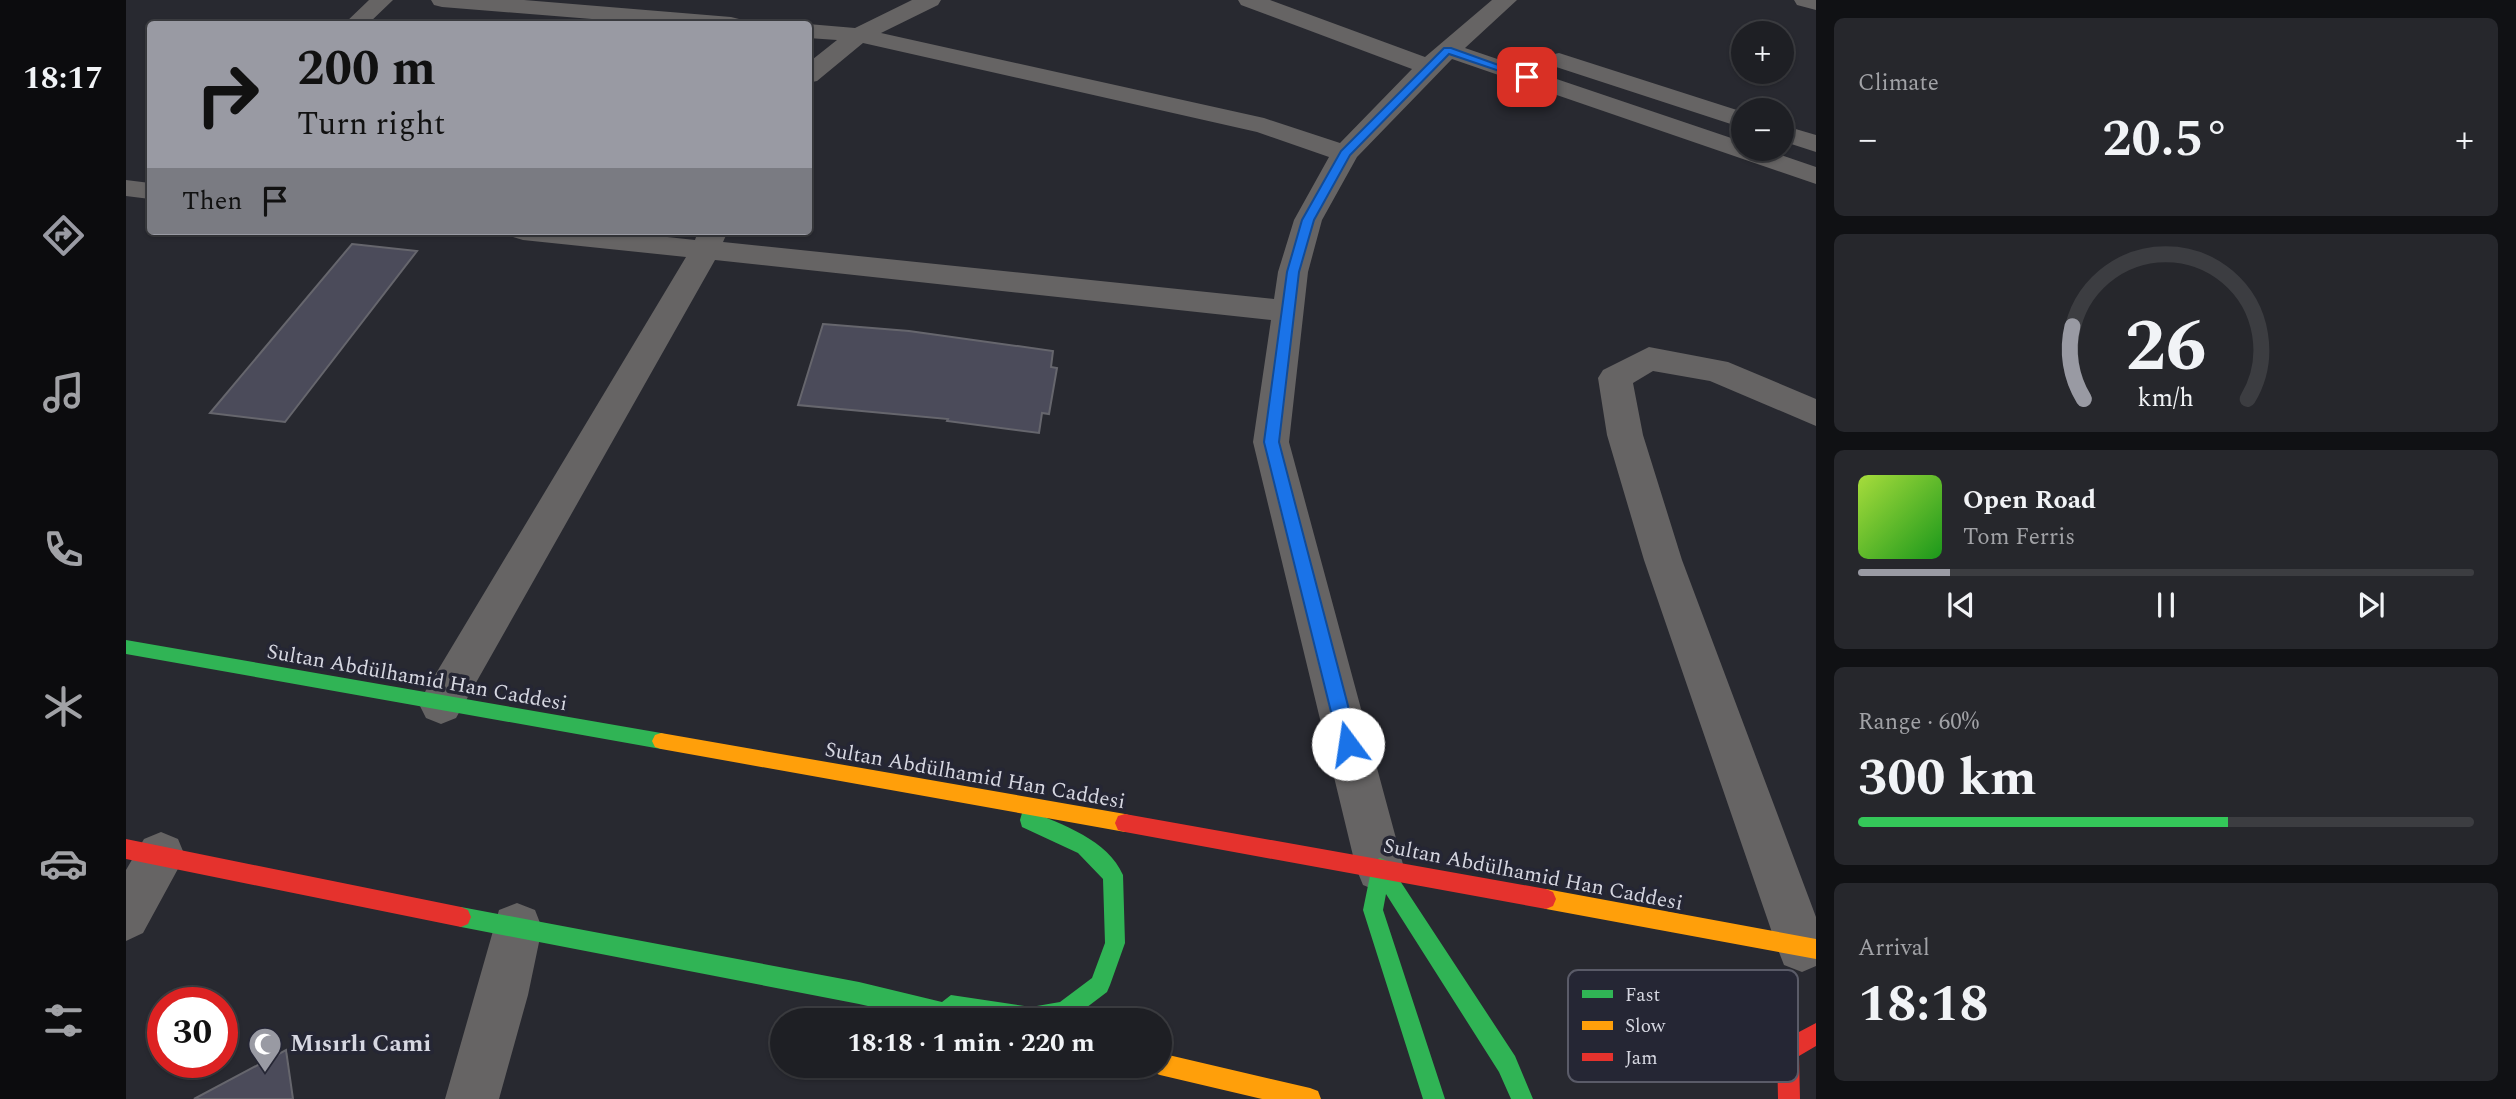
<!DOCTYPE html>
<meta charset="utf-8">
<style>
:root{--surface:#1e1f24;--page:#26272c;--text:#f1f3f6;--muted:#a1a2a6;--line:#3c3d41;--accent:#999aa3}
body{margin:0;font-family:Spectral,serif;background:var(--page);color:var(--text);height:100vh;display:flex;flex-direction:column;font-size:26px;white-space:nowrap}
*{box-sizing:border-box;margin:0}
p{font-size:23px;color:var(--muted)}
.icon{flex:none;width:38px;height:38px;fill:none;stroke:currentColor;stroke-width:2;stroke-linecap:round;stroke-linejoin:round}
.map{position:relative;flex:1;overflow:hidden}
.drawer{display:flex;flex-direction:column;gap:18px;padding:18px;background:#101114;width:700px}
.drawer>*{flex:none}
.hud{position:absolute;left:21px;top:21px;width:665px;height:214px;border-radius:7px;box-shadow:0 2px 5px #0004,0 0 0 2px var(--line);background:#999aa3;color:#111;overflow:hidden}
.controls{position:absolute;left:1605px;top:21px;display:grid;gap:14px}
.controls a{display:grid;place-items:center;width:63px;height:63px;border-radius:50%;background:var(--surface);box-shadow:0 2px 5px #0004,0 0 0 2px var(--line);font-size:35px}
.speed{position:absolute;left:21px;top:987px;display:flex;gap:14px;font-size:35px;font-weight:700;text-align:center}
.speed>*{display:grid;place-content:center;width:91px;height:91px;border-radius:50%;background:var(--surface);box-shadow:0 2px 5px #0004,0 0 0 2px var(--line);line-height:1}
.speed .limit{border:10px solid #d22;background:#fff;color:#111}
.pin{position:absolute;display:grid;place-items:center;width:60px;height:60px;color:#fff;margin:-30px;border-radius:14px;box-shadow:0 4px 10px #0006}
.me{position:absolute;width:77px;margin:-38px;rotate:346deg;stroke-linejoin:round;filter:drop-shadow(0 0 5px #0008)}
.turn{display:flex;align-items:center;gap:24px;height:147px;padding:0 35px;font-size:32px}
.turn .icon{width:91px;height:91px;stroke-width:2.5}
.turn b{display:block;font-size:49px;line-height:60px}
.then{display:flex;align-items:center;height:66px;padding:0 35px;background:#0003;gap:14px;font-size:26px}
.big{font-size:52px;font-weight:700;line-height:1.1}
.drawer .card{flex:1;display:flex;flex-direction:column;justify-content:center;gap:10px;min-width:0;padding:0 24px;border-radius:10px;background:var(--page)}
.drawer .dial{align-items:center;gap:0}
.dial svg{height:182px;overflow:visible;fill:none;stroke:var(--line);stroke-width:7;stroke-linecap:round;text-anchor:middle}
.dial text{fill:var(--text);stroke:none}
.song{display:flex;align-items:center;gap:21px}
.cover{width:84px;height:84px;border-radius:10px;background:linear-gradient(135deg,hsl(80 70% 55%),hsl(120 70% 35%))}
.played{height:7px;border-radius:4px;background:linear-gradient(90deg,var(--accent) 15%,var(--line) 15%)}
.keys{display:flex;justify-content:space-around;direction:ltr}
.heat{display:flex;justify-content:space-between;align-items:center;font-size:38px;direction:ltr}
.charge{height:10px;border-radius:5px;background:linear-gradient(90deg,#34c759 60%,var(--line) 0)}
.trip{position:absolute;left:644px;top:1008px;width:402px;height:70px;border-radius:35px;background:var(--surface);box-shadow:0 2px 5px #0004,0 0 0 2px var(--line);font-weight:700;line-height:70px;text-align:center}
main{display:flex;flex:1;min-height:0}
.tabs{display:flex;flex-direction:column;width:126px;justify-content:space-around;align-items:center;background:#0c0c0e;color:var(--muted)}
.tabs .icon{width:49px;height:49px}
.tabs .on{color:var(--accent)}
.tabs b{font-size:32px;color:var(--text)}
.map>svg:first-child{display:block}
.building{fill:#4b4b5a;stroke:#66666d;stroke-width:2}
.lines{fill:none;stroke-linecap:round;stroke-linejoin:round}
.street{fill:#666464;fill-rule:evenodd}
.fast{fill:#30b455;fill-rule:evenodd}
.slow{fill:#ff9f0a;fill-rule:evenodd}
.jam{fill:#e5322d;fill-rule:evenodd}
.route{fill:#1a73e8;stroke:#114b97;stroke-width:2}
.labels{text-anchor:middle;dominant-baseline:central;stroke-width:7;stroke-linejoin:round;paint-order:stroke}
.street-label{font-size:21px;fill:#d6d7e1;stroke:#252634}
.near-poi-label{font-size:24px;font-weight:bold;fill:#d6d7e1;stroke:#252634;text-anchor:start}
.key{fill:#252634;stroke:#5a5b68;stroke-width:2}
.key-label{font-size:19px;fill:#d6d7e1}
</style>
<main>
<nav class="tabs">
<b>18:17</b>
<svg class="icon on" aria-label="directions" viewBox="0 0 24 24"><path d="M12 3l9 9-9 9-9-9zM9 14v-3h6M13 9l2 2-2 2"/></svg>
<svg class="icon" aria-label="music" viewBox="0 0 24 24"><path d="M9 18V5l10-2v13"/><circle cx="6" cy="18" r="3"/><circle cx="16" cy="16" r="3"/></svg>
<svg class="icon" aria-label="phone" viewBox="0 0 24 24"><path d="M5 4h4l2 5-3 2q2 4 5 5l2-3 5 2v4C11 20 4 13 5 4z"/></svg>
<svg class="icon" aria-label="climate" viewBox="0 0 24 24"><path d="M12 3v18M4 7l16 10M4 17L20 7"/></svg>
<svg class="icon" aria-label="car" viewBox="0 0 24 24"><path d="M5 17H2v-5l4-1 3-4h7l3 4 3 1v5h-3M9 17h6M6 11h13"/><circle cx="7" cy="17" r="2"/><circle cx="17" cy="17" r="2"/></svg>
<svg class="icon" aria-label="filters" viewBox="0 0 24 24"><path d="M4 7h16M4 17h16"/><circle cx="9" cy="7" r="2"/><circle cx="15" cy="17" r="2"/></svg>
</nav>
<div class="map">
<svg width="1690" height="1099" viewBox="0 0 1690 1099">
<rect width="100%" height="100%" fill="#282930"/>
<path class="building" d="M226,244l65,7 -132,171 -75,-9z
M697,324l86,7 144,20 -2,16 6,1 -8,46 -7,-1 -3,20 -92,-12 1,-2 -150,-14z
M160,1050l7,49h-99z"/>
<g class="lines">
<path class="street" d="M243,0h24l-25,24h-24z
M305,0h93l207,17 8,2 4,5h-89l-212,-17 -8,-2z
M786,0h29l-3,5 -57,28 383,85 76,25 72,-74 -171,-64 -3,-5h32l155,57 67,-57h25l-52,48 278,94v7h20l53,18v17l-364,-125 -95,98 -35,63 -14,52 -19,170 115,426 -7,17 -17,7 -17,-7 -7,-17 -103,-426 18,-122 -556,-60 -259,458 -15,6 -15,-6 -7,-14 7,-14 260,-433 -163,-17 -10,-3 -5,-6h104l83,9 3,-9h30l-5,11 551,57 4,-27 16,-52 35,-63 -72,-25 -394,-89 -46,38 -9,2v-20l29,-23 -29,-2v-14h-2h2l47,4z
M1668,0h22v10l-19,-5z
M1433,53l184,59v16l-193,-63 -3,-5 3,-5z
M1656,125l34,10v17l-34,-11z
M0,180l24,3v16l-24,-3z
M1523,347l79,15 88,37v27l-106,-45 -57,-10 -20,12 10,52 39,125 134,357v49l-14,6 -18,-7 -7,-18 -133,-387 -37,-125 -9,-57 5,-8z
M35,832l17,7 7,17 -42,77 -17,8v-71l18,-31z
M391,903l18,7 7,18 -14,67 -29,104h-54l54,-189z"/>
<path class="fast" d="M0,640l535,93 6,2 3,6 -3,6 -6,2 -535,-95z
M903,811c33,13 79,29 94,64l2,68 -15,42 -3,7 -37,28h-140l-71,-16 -398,-77 -7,-3 -3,-7 3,-7 7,-3 398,75 83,20 9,-7 80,12 29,-5 32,-24 13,-35 -2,-64 -25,-26 -56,-26 -2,-7 2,-7z
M1254,858l7,3 128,195 18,43h-22l-12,-27 -113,-178 -3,16 62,189h-22l-60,-189 10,-49z"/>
<path class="slow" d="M535,733l464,81 7,2 3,7 -3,7 -7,2 -464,-83 -6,-2 -3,-6 3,-6z
M1420,889l270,50v20l-270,-50 -7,-3 -3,-7 3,-7z
M1034,1053l150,35 8,3 3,8h-59l-102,-24 -8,-3 -2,-6h10z"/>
<path class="jam" d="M999,814l421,75 7,3 3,7 -3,7 -7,3 -421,-77 -7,-2 -3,-7 3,-7z
M0,839l335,68 7,3 3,7 -3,7 -7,3 -335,-68z
M1690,1023v23l-17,10 1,43h-22l-1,-49 3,-8z"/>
</g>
<path class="route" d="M1318,48h7l81,29 -9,2 -74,-25 -99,101 -36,65 -15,52 -20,170 79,302 -3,6 -7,3 -6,-3 -3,-6 -75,-302 23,-170 15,-52 39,-69z"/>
<defs>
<symbol id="mosque-pin" viewBox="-11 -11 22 30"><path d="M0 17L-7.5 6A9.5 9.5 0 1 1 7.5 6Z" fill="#999aa3" stroke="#252634"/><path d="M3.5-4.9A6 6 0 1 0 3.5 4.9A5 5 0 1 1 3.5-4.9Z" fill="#fff"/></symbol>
</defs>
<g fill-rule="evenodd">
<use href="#mosque-pin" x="120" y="1025" width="38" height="52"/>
</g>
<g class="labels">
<g class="street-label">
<text transform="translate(291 678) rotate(10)">Sultan Abdülhamid Han Caddesi</text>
<text transform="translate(849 776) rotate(10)">Sultan Abdülhamid Han Caddesi</text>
<text transform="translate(1407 875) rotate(11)">Sultan Abdülhamid Han Caddesi</text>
</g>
<g class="near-poi-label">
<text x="164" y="1044">Mısırlı Cami</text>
</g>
</g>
<rect x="1442" y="970" width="230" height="112" rx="10" class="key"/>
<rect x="1456" y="990" width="31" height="8" fill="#30b455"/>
<rect x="1456" y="1021" width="31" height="9" fill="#ff9f0a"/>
<rect x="1456" y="1053" width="31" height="8" fill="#e5322d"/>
<g class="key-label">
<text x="1499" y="1001">Fast</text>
<text x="1499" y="1032">Slow</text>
<text x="1499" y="1064">Jam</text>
</g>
</svg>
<div class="controls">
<a>+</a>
<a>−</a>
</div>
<div class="speed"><div class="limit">30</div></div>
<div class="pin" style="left:1401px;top:77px;background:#d93025"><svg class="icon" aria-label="arrive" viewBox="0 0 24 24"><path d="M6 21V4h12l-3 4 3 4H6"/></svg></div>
<svg class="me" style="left:1222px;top:744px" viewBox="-20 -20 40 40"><circle r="19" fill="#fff"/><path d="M0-13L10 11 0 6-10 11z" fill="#1a73e8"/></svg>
<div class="trip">18:18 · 1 min · 220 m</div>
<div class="hud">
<div class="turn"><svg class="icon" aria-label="right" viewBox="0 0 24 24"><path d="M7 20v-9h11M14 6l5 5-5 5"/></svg><div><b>200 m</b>Turn right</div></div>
<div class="then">Then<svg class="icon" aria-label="arrive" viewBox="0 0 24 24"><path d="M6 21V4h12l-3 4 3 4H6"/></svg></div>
</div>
</div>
<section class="drawer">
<div class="card"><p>Climate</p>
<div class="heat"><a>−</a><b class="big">20.5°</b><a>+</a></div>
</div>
<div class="card dial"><svg viewBox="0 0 100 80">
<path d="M14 69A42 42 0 1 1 86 69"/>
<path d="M14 69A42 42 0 0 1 9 37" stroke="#999aa3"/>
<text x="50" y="56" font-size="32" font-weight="700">26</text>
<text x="50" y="72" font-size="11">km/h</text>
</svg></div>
<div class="card">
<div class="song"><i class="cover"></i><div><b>Open Road</b><p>Tom Ferris</p></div></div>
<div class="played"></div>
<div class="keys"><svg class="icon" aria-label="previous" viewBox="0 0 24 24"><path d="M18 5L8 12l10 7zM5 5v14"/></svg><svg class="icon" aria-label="pause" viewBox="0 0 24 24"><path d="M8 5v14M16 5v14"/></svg><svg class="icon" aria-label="next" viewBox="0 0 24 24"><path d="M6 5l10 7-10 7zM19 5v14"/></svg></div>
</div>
<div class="card"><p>Range · 60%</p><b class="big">300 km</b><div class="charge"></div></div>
<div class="card"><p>Arrival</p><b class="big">18:18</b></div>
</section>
</main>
